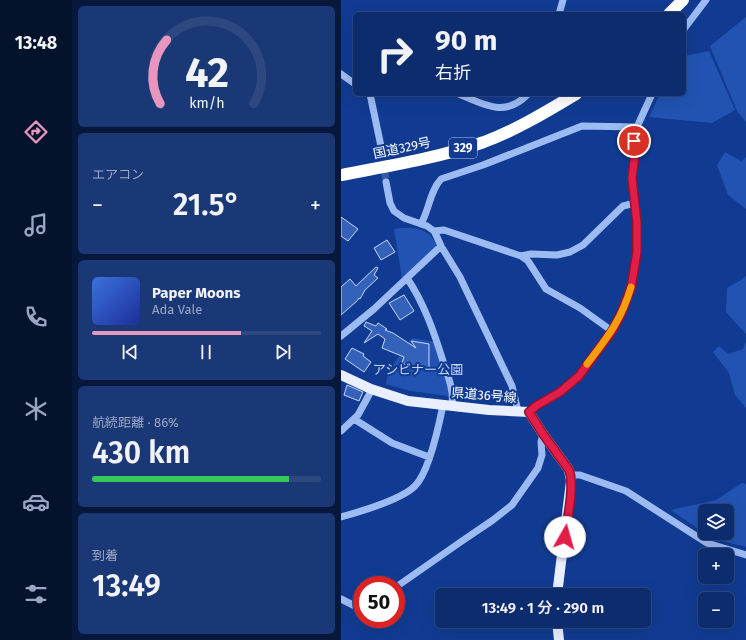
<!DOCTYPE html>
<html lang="ja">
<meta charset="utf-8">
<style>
:root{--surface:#0d2c6e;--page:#1b3876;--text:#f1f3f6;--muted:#9aa7c2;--line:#2d4881;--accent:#e797bd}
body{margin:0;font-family:"Fira Sans","Noto Sans JP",sans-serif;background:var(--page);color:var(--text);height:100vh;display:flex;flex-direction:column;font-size:15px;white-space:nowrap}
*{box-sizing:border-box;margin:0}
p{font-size:13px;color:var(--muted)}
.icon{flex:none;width:22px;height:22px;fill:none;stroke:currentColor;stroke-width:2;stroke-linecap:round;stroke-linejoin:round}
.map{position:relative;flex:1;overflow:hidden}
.side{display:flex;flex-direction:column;gap:6px;padding:6px;background:#07183c;width:269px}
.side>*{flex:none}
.top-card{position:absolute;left:12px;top:12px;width:333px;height:84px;border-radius:6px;box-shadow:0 4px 16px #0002,0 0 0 1px var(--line);background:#0d2c6e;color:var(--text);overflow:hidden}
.fabs{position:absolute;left:357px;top:504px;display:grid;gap:8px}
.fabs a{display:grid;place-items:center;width:36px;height:36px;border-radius:6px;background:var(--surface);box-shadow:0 4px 16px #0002,0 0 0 1px var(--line);font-size:20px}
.speed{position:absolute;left:12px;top:576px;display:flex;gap:8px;font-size:20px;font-weight:700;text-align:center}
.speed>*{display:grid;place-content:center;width:52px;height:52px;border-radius:50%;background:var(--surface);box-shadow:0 4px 16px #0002,0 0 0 1px var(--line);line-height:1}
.speed .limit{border:6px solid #d22;background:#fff;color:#111}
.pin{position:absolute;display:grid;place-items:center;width:34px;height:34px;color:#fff;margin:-17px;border:2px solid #fff;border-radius:50%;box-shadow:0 1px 4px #0007}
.me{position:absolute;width:44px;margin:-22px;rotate:7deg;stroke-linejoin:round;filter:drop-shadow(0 0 3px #0008)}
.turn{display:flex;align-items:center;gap:14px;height:84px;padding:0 16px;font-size:18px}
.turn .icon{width:52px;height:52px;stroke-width:2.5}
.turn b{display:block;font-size:28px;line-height:34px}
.big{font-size:30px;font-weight:600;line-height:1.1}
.side .card{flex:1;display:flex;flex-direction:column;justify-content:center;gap:6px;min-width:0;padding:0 14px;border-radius:6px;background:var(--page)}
.side .dial{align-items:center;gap:0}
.dial svg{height:104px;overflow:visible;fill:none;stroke:var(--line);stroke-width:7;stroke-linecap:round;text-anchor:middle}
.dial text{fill:var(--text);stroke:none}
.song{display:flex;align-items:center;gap:12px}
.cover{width:48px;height:48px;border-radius:6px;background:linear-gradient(135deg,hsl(220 70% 55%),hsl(230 70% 35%))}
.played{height:4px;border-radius:2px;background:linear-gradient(90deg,var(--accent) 65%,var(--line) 65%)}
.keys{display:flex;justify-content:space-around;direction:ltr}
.heat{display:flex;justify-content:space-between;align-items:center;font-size:22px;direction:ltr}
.charge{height:6px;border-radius:3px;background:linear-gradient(90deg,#34c759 86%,var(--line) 0)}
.trip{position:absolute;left:94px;top:588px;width:216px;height:40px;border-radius:6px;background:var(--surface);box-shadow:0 4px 16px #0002,0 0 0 1px var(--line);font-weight:600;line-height:40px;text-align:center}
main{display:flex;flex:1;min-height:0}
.tab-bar{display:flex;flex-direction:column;width:72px;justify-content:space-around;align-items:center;background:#05122c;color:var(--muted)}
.tab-bar .icon{width:28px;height:28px}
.tab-bar .active{color:var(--accent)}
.tab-bar b{font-size:18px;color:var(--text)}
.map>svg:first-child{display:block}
.green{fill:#2253b2;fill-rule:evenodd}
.building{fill:#3462ba;stroke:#c5d8fd}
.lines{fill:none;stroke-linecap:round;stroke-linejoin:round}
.minor-tunnel{stroke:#3558a2;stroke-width:7;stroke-dasharray:7 3.5;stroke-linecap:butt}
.minor{stroke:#9dbbf3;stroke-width:7}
.major{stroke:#e9efff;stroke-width:10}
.highway{stroke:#fff;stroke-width:12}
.route-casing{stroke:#92132f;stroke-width:10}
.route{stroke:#e11d48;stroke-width:7}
.slow{stroke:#f59e0b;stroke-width:7}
.labels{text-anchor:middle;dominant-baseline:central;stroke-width:4;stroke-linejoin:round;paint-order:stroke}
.shield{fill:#113b92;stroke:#b8c4de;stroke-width:1}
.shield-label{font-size:12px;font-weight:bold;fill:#fff}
.street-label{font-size:13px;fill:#fff;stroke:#113b92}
.park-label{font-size:13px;fill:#c5d8fd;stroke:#113b92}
</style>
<main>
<nav class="tab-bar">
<b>13:48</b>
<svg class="icon active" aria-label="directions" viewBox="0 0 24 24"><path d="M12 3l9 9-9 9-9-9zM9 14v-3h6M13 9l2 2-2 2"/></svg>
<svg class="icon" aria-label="music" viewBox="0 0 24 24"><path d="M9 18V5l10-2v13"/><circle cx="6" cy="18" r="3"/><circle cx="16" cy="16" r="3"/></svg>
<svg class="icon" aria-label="phone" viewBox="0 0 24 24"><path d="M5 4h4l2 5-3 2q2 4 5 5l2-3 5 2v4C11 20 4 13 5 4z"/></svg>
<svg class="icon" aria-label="climate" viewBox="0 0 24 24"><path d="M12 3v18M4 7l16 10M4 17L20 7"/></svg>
<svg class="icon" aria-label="car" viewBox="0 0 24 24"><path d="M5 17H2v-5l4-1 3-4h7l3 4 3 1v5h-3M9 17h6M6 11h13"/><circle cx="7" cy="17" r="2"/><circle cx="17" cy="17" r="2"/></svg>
<svg class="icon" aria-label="filters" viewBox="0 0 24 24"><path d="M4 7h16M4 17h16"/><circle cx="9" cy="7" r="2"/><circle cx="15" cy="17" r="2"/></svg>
</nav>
<section class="side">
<div class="card dial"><svg viewBox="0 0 100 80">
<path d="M14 69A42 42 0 1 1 86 69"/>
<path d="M14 69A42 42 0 0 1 19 20" stroke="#e797bd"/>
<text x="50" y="56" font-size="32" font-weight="700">42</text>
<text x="50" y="72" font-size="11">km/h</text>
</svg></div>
<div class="card"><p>エアコン</p>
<div class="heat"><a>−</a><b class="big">21.5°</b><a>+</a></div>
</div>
<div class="card">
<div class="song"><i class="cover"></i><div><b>Paper Moons</b><p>Ada Vale</p></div></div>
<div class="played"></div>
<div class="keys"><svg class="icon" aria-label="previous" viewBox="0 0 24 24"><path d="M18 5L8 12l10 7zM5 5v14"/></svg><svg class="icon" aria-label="pause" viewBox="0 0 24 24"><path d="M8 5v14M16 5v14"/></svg><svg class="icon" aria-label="next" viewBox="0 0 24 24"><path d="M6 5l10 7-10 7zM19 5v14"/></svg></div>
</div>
<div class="card"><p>航続距離 · 86%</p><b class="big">430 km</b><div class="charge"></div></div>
<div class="card"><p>到着</p><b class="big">13:49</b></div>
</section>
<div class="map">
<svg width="405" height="640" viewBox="0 0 405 640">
<rect width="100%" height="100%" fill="#113b92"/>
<path class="green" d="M405,17v105l-9,-11 -27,-65z
M368,51l26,59 -23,13 -63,-6 11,-23h24v-38z
M384,152l16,9 5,-4v52l-18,-14 -11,-30z
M59,228c17,0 29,0 37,18l-35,32 -8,-49z
M405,276v58l-20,-22 1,-24 14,-8z
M71,338l22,4 14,43v11l-37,-5 -25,-7 2,-12z
M405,341v67l-11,-13 -6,-22 -16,-21 6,-6 9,8 15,-5z
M401,483l4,1v63l-33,-8 -42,-29 45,-10zM364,511h22v22h-22z"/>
<path class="building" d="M0,217l17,12 -10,12 -7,-5z
M46,240l8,12 -14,8 -7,-12z
M35,267l2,1 -4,7 4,3 -13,12 -5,9 -1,-1 -2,3 -16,14v-28l9,-8 6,7z
M63,295l10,16 -14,9 -11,-17z
M25,322l10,4 2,-3 9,6 -2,1 8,3 23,15 -5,-7 18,3v26l-14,-2 -13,-5 2,-6 -22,-9 3,-9 -7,-5 -14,9 8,-12 -8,-5z
M11,348l12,6 -1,2 8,6 -7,10 -19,-13z
M6,385l16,7 -4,9 -15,-6z"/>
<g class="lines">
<path class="minor-tunnel" d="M41,151l4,31"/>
<path class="minor" d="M218,14l4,-14
M343,29l22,-29
M0,74l14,10
M29,94l12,57
M118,94c26,11 46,24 69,0
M45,182l4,21 4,8 10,7 23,8 7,5 3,6 4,9 19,31 52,109 6,25
M80,224c8,-14 9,-33 20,-45l42,-14 99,-39 55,1
M93,231l10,-1 77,26 10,-2 26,1 13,-3 13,-7 40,-39 12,-3
M180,256l7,5 18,28 34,19 32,23
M66,278c17,25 27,54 36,83 5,15 11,29 9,45
M0,336l33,-27 67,-63
M188,412l7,-6 24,-14 19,-16 33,-45 9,-17 10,-26 6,-36v-29l-5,-45 3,-24 -1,-13 3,-14 15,-33
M13,419l38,24 37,14
M0,431l17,-16 12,-22 1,-4
M229,475h10l46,16 81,52 39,12
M0,517c18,-5 61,-18 74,-31 14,-14 24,-61 28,-81
M55,587l66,-46 31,-21 19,-15 26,-37 4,-13 -1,-13 2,-8
M0,599l12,6 9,1"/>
<path class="major" d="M0,375l30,14 37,12 81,9 40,2 14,22 26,36 2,11 -14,114
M216,621l2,19"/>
<path class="highway" d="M328,14l14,-14
M0,175c48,-9 97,-17 143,-33 32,-12 62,-30 92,-48"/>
</g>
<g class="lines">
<defs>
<path id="route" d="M224,537c2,-18 10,-50 4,-67l-26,-36 -14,-22 7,-6 24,-14 19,-16 33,-45 9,-17 10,-26 6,-36v-29l-5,-45 3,-24 -1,-13"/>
</defs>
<use href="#route" class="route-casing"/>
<use href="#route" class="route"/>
<path class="slow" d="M246,364c20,-26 35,-45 44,-77"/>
</g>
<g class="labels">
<rect class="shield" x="108" y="138" width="28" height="20" rx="3"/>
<g class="shield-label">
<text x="122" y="148">329</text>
</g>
<g class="street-label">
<text transform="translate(61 148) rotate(-12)">国道329号</text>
<text transform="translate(143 395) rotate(5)">県道36号線</text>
</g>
<g class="park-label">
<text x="77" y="369">アシビナー公園</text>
</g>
</g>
</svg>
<div class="fabs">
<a><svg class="icon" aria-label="layers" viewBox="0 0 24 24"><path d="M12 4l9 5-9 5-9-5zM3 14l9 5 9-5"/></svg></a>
<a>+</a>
<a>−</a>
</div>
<div class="speed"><div class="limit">50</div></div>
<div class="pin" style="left:293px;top:141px;background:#d93025"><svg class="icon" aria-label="arrive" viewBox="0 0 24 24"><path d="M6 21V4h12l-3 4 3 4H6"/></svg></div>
<svg class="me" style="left:224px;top:537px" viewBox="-20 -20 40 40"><circle r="19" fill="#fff"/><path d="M0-13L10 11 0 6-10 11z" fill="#e11d48"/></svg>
<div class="trip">13:49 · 1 分 · 290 m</div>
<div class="top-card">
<div class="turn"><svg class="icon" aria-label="right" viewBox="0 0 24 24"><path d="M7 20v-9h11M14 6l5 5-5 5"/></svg><div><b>90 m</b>右折</div></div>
</div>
</div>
</main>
